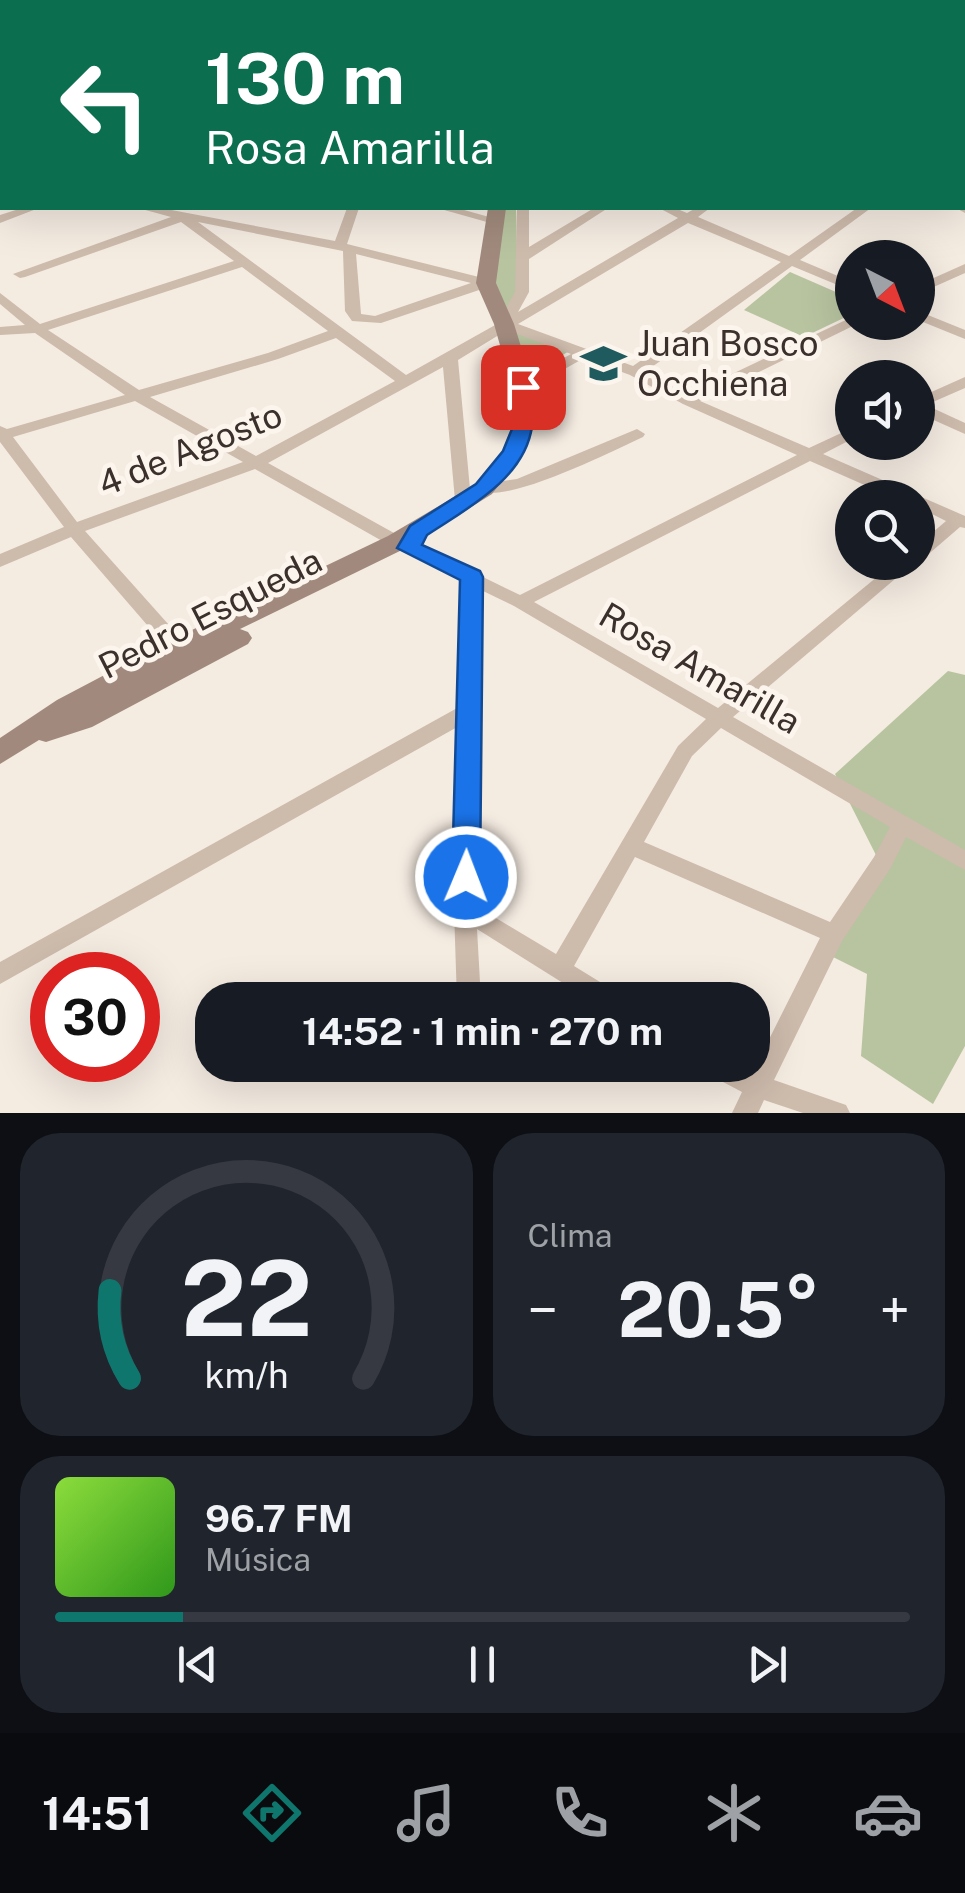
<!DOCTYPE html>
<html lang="es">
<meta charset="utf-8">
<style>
:root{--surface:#171b24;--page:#20242c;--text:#f1f3f6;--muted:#9ea1a6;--line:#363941;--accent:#0f766e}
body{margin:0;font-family:"Public Sans",sans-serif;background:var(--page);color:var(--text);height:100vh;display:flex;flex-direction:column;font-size:38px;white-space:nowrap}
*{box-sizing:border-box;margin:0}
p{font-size:32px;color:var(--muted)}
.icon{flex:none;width:55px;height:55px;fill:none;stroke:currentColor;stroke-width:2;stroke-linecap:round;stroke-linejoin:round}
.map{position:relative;height:1113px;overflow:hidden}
.panel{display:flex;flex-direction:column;gap:20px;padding:20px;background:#0d0f14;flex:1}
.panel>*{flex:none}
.guide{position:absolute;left:0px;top:0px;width:965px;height:210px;box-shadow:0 10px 40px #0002;background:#0b6e4f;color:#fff;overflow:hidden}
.needle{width:65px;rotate:138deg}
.buttons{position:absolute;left:835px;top:240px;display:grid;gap:20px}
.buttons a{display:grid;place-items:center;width:100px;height:100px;border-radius:50%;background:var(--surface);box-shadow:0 10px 40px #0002;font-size:50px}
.speed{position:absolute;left:30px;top:952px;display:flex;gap:20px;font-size:50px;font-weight:700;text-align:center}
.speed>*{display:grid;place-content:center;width:130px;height:130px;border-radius:50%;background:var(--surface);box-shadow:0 10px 40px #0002;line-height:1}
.speed .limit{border:15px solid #d22;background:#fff;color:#111}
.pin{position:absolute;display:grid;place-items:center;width:85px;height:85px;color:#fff;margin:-42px;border-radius:20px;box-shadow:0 5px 15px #0006}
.me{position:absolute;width:110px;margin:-55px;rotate:1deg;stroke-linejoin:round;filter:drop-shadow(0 0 8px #0008)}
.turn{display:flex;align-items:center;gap:35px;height:210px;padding:0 40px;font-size:45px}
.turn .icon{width:130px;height:130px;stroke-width:2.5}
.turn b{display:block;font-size:70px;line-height:85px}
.big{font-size:75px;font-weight:700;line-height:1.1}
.panel .widget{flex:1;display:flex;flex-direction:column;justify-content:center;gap:15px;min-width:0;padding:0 35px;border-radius:40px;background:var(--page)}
.panel .dial{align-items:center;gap:0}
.dial svg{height:260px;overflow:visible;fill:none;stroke:var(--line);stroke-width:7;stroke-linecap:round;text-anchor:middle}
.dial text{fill:var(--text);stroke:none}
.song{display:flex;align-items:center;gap:30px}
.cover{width:120px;height:120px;border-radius:15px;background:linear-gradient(135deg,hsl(90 70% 55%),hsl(110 70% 35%))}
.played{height:10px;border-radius:5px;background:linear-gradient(90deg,var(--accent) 15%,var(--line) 15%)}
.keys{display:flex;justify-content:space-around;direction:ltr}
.heat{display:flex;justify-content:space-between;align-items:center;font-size:55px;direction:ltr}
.panel .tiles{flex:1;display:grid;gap:20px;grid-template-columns:1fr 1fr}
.widget:last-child{grid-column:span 2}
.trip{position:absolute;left:195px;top:982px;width:575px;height:100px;border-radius:40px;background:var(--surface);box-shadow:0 10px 40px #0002;font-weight:700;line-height:100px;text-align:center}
.tabs{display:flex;height:160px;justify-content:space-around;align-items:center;background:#090b0e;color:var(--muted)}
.tabs .icon{width:70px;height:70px}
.tabs .on{color:var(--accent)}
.tabs b{font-size:45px;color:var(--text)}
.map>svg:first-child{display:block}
.green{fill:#b8c4a0}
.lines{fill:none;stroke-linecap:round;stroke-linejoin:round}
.street{fill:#cdbbac;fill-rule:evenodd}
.secondary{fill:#a18a7d;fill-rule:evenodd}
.route{fill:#1a73e8;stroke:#114b97;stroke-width:2.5}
.labels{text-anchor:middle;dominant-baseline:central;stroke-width:10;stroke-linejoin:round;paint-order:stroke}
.poi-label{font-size:35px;fill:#3b302b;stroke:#fbf5ee;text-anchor:start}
.street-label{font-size:35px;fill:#3b302b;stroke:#fbf5ee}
</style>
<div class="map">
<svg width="965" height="1113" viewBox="0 0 965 1113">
<rect width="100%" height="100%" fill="#f4ebe1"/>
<path class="green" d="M504,208h12l2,84 -14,20 -13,-32z
M790,272l62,27v15l-48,23 -60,-27z
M513,332l56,19 -42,27z
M948,671l17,4v371l-32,58 -72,-48 6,-82 -42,-21 54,-92 -44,-87z"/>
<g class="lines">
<path class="street" d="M190,0h13l2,2h-12z
M359,0h23l2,2h-22z
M0,3h2v6h-2z
M965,4v7l-3,1v-7z
M0,26l2,1v13h-2z
M962,39l3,1v6l-3,-1z
M962,60h3v7l-3,1z
M0,80h2v6h-2z
M962,100h3v7h-3z
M962,148h3v8h-3z
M0,159l2,1v6l-2,1z
M962,204l3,1v8l-9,-5h6z
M22,208h17l-39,15v-8z
M138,208h23l174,33 12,-33h12l-12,36 144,36v6l-110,37 -29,-2 -7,-10 -2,-60 -145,-29 208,153 91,-51 18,-32 2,-84h12v39l65,-39h14l-79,51v33l-11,20 160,-94 -19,-10h16l12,5 9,-5h14l-12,9 91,39 68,-48h14l-71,52 52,22v9l-60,-25 -147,106 43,23 164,-78v5l5,2 -157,77 109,47 43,-20v11l-29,15 142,62v12l-5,-1 -36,31 -6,1v-14l28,-24 -28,-14v-9h-24l-84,-37 -276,141 184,106 177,-146h20l-182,155 232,133v20l-59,-33 -16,32 -48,72 -68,139 72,25 4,8h-47l-39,-13 -6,13h-26l10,-21 -36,-19 -3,-8h33l16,8 68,-135 -185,-81 -61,109 44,27 4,7h-32l-113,-71 4,71h-24l-3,-90 5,-184 -459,258v-22l459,-255 4,-126 -72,-35 -136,-77 -170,62 109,122 2,5 -2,5h-14l-109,-126 -71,30v-13l64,-27 -64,-85v-16l7,3 118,-34 -90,-62 -35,2v-8l25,-2 -25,-21v-11l40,31 194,-63 -53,-39 -156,55 -5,1 -7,-4 158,-57zM688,223l93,39 -148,104 -115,-42zM356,254l115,29 -96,33 -14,-2zM242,267l86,64 -60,22 -129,37 -91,-60zM507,330l64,24 -53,30 -3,3 3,3h10l56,-32 46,17 53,29 114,51 -277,140 -117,-57 -135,-75 175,-96 12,133 8,5 6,-1 2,-4 -13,-140zM336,338l59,43 -139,75 -106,-59 128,-38zM135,401l108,61 -166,60 -64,-85zM481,590l33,16 192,113 -28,27 -122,208 -80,-48zM721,728l169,99 -16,30 -44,65 -186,-80 48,-86z
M437,208h20l43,12 -6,4z
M965,264v9l-47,21v-9z
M918,311l47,19v9l-47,-19z
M965,377v11l-39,17 39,18v11l-47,-21v-15z
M637,429l8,5 -2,3c-31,14 -142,71 -167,52l8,-5 33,-5z"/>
<path class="secondary" d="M488,208h18l-10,75 18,41 22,71 -3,34 -9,24 -32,41 -86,54 -166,81 8,3 4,6 -4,6 -156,83 -46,15 -7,-2 -39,24v-26l57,-38 112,-59 219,-105 88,-52 26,-32 9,-23 3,-34 -20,-71 -18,-41z"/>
</g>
<path class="route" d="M523,381l10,6c-1,13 1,27 -1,39 -7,53 -66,83 -105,109l-5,10 58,26 3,6 -3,300 -4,8 -10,4 -10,-4 -4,-8 8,-297 -63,-32 13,-22 66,-42 27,-33 9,-22 1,-42z"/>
<defs>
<symbol id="university-bare" viewBox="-9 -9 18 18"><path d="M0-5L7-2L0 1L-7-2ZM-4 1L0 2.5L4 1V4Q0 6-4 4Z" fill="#1f5a5e" stroke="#fbf5ee" stroke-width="2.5" paint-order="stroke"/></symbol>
</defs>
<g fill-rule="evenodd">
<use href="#university-bare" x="572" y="332" width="63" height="63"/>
</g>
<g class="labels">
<g class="poi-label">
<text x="637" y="343">Juan Bosco<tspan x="637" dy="40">Occhiena</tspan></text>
</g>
<g class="street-label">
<text transform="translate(190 449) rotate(-22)">4 de Agosto</text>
<text transform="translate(210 613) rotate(-27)">Pedro Esqueda</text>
<text transform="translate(700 668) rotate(30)">Rosa Amarilla</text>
</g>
</g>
</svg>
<div class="buttons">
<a><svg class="needle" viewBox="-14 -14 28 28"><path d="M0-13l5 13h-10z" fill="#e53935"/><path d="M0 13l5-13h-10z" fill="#9ea1a6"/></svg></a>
<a><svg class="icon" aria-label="sound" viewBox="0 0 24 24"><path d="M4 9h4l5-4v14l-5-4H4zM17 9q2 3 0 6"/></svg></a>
<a><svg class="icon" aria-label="search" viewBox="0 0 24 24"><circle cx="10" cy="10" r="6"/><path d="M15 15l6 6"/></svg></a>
</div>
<div class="speed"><div class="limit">30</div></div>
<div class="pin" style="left:523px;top:387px;background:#d93025"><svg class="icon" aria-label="arrive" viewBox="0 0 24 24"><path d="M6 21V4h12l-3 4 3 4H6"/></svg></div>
<svg class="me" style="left:466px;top:877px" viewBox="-20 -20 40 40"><circle r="17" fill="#1a73e8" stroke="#fff" stroke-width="3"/><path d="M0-11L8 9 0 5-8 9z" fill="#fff"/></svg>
<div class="trip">14:52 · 1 min · 270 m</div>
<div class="guide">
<div class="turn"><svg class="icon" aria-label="left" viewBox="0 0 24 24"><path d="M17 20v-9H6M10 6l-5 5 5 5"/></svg><div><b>130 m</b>Rosa Amarilla</div></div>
</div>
</div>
<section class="panel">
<div class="tiles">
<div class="widget dial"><svg viewBox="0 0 100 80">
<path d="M14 69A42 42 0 1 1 86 69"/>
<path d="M14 69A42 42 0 0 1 8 42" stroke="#0f766e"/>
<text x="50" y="56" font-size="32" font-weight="700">22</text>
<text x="50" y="72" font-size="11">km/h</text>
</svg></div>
<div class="widget"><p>Clima</p>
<div class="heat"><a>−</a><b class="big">20.5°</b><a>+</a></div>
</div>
<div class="widget">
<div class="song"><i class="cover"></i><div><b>96.7 FM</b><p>Música</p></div></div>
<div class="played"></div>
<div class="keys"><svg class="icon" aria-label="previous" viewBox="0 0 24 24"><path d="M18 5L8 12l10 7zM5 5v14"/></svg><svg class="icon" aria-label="pause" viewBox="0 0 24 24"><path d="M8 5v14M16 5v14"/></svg><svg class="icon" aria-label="next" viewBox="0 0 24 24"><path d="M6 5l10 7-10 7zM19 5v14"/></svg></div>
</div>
</div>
</section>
<nav class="tabs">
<b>14:51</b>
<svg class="icon on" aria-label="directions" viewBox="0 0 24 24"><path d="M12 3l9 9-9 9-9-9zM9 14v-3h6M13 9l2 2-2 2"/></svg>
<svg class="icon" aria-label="music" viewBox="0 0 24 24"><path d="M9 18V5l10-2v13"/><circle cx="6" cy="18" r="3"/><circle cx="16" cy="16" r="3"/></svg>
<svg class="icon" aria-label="phone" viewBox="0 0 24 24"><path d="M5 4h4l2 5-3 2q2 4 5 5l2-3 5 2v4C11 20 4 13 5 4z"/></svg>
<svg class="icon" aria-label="climate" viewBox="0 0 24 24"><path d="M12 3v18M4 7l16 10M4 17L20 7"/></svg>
<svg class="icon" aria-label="car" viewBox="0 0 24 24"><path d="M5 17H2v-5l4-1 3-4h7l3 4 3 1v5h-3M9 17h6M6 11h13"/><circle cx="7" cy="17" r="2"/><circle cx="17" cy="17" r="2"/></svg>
</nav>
